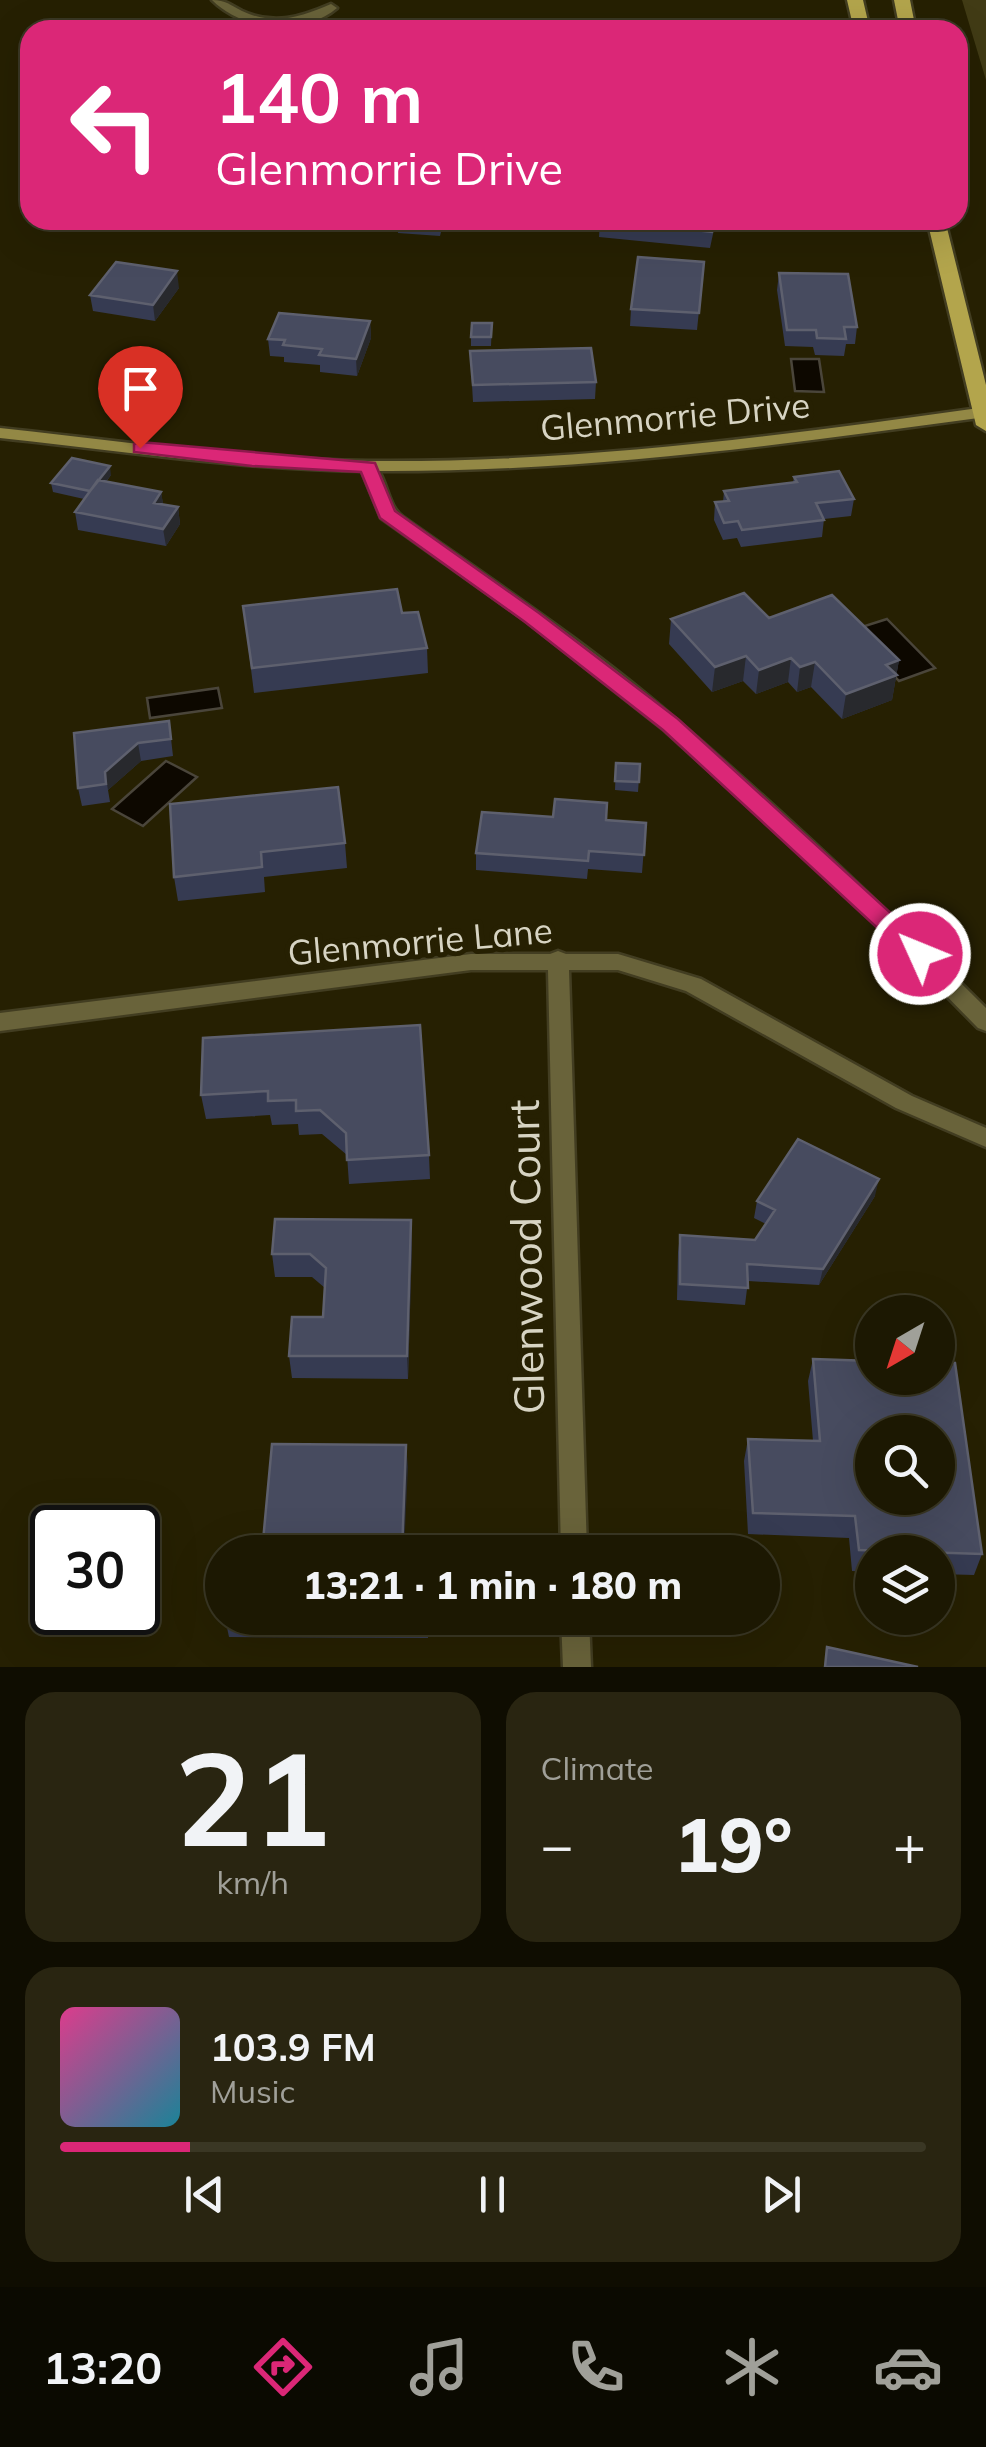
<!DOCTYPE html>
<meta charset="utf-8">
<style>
:root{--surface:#1c1802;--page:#292511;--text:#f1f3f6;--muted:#a0a099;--line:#3a3724;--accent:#db2777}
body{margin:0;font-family:Mulish,sans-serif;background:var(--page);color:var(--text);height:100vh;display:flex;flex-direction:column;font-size:38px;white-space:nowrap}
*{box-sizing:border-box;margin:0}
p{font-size:32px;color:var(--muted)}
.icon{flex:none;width:55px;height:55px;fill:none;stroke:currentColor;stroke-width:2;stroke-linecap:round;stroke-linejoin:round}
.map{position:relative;height:1667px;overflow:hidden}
.sheet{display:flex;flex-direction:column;gap:25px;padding:25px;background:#0f0d01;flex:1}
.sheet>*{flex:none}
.banner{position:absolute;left:20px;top:20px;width:948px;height:210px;border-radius:30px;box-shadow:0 10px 40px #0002,0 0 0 2px var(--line);background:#db2777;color:#fff;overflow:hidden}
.needle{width:65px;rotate:219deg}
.controls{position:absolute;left:855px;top:1295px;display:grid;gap:20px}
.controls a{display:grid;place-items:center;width:100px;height:100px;border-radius:50%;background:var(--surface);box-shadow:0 10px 40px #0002,0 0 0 2px var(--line);font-size:50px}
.speed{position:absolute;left:30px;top:1505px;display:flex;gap:20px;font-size:50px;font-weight:700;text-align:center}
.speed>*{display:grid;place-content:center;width:130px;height:130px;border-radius:50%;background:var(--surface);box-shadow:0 10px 40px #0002,0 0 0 2px var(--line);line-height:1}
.speed .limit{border:5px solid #111;border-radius:15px;background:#fff;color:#111}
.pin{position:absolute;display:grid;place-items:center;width:85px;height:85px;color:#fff;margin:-102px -42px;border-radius:50% 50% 50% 0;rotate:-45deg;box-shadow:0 0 10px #0007}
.pin .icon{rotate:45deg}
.me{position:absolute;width:110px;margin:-55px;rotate:314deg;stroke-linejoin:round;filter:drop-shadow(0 0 8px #0008)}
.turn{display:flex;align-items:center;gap:35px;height:210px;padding:0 30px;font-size:45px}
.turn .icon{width:130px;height:130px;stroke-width:2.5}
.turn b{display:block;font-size:70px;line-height:85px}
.big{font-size:75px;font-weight:800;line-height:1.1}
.sheet .card{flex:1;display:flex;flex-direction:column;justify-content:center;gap:15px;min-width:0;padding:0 35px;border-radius:30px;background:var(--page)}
.sheet .dial{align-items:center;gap:0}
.dial b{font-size:130px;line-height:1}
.song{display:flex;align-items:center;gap:30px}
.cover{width:120px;height:120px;border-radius:15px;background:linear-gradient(135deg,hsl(330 70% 55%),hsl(190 70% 35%))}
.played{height:10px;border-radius:5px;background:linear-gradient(90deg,var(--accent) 15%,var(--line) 15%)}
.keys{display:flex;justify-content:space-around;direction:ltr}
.heat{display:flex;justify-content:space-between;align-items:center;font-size:55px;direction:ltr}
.sheet .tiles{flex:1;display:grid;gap:25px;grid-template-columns:1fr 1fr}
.card:last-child{grid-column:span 2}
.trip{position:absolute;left:205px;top:1535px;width:575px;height:100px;border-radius:50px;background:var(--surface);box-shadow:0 10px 40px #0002,0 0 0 2px var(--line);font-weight:800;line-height:100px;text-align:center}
.menu{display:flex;height:160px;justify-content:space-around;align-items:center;background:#0b0a01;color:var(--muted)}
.menu .icon{width:70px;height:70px}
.menu .on{color:var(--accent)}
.menu b{font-size:45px;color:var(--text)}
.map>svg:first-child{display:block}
.green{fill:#413b15}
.water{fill:#0d0800;stroke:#4a453a;stroke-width:2.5}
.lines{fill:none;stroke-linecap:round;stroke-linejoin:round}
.lane-casing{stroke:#423d21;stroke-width:5}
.street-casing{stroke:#423d21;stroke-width:5}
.secondary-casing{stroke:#423d21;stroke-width:5}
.primary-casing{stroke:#423d21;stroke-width:5}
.lane{fill:#69633a;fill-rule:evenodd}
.street{fill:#69633a;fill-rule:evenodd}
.secondary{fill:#938845;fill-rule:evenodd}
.primary{fill:#b3a54c;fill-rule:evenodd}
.wall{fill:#363b52}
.shaded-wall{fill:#28292d}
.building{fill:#474b5f;stroke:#5e606e;stroke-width:2.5;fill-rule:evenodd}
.route{fill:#db2777;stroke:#8e194d;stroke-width:2.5}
.labels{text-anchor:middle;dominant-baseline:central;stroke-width:10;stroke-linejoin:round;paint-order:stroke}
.street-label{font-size:35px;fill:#d7d4c3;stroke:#262002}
.near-street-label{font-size:42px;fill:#d7d4c3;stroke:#262002}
</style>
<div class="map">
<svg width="986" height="1667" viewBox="0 0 986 1667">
<rect width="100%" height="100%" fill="#262002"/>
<path class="green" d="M962,0h24v80z"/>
<path class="water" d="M791,359h28l5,33 -29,-1z
M887,619l48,49 -36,13 -47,-51z
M218,688l4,20 -72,10 -3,-20z
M166,761l31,16 -54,49 -31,-17z"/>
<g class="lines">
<defs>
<path id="lane" d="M212,0c14,0 18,5 30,11 32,15 59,6 89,-7l6,4c-34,29 -94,23 -125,-8z"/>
<path id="street" d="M368,462c20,8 17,43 35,55 93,66 190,130 276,205 106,91 208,188 307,286v23l-8,-3 -119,-121 -196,-178 -137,-108 -145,-103 -21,-51z
M558,951l8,3h52l83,25 211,117 74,32v19l-90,-39 -210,-117 -68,-21h-49l18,582h-26l-13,-582h-77l-471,61v-18l471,-59h79z
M561,1618h28l2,49h-28z"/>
<path id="secondary" d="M986,407v10c-205,28 -410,56 -617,54 -124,-1 -246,-20 -369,-33v-10c123,13 245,32 369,33 207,2 412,-25 617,-54z"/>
<path id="primary" d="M847,0h16l7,30h-16z
M894,0h16l6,30h-16z
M927,220h18l41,165v46l-10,-6z"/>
</defs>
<use href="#lane" class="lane-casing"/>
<use href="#street" class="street-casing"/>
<use href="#secondary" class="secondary-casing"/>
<use href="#primary" class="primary-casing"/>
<use href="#lane" class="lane"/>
<use href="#street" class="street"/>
<use href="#secondary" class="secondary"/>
<use href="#primary" class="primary"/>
</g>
<path class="wall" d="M399,220h45l-4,16 -42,-3z
M600,220h116l-6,28 -111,-11z
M704,262l-7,68 -67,-4 1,-17z
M779,273l78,54 -2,17h-9l-2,12 -29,-1 -2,-8 -28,-1 -8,-56z
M179,288l-24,33 -62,-10 -3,-16z
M370,321l1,17 -14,38 -37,-4v-7l-36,-3v-5l-14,-1 -2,-17z
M492,323l-1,23h-20v-9z
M470,351l126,31 -1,17 -122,3z
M111,475l-5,7 55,10 2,12 15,3 2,17 -14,22 -88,-16 -3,-18 9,-13 -31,-7 -2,-9z
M794,477l60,22 -3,17 -27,3 -2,18 -81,10 -4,-9 -14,2 -9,-20 1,-18h8l1,-11 69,-9z
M243,606l159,7 25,35 1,25 -174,20z
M769,618l130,42 -7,40 -50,19 -31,-32 -14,5 -9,-10 -32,12 -13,-13 -31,11 -43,-48 2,-25z
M169,721l4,35 -32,5 -33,29 2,12 -28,4 -4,-18z
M616,763l24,1 -2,28 -23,-2z
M170,804l175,39 2,25 -83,9 1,15 -87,9 -4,-24z
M606,820l40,3 -4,50 -54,-4 -1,10 -111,-9v-17z
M203,1038l226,117 1,24 -81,5 -2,-29 -25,-21 -23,1 -1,-11 -26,1 -2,-10 -64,4 -5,-24z
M875,1196l-56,89 -71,-4 -3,24 -68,-5 1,-48 2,-17 75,5 11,-16 -12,-6 3,-17z
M412,1243l-4,136 -116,-1 -3,-22 34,-39 2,-29 -13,-11h-37l-3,-23z
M813,1359l169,195 -8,21 -36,-1v-22h-66v20l-20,-1 -3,-33 -101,-4 -4,-73 4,-22 65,2 -5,-60z
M225,1618h203v20l-199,-1z"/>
<path class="shaded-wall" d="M177,271l2,17 -24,33 -2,-16z
M370,321l1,17 -14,38 -1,-17z
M110,466l1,9 -20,26 -1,-10z
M161,492l3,17 -10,-6z
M178,507l2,17 -14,22 -3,-17z
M746,656l-3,25 -31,11 3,-25z
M791,658l-3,24 -32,12 3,-24z
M899,660l-7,40 -50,19 4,-25 40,-29z
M815,662l-4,25 -14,5 3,-25z
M138,743l3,18 -33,29 2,12 -5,-30z
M879,1179l-4,17 -56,89 4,-16z
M411,1220l1,23 -4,136 -1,-23z
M406,1445l2,22 -4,85h-2z"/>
<path class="building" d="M399,220h43l-2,7 -43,-2z
M600,220h114l-2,12z
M638,257l66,5 -5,51 -68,-4z
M116,262l61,9 -24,34 -63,-10z
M779,273l69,1 9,53h-13l2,12 -29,-1 -1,-8h-29z
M279,313l91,8 -14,38 -37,-4 3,-6 -39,-4 2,-5 -17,-1z
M472,323h20l-1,14h-20z
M591,348l5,34 -123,3 -3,-34z
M72,458l38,8 -20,25 -39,-8z
M839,471l15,28 -38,4 8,17 -82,10 -4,-9 -14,2 -9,-21 14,-1 -5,-10 73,-9 -3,-5z
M98,480l63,12 -7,11 24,4 -15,22 -88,-17z
M397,589l5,24 16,-1 9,36 -175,20 -9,-62z
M744,593l25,25 63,-23 67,65 -13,5 11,10 -51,19 -31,-32 -15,5 -9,-9 -32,12 -13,-14 -31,11 -44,-48z
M169,721l2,18 -33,4 -33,29 1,12 -28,4 -4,-55z
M616,763l24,1 -1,18 -24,-1z
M338,787l7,56 -84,9 1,15 -88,10 -4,-73z
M555,799l52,4 -1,17 40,3 -2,32 -55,-4 -1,10 -112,-8 6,-41 71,5z
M420,1025l9,130 -82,5 -1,-27 -26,-23 -24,1v-11l-28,1v-10l-67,4 2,-57z
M798,1139l81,40 -56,90 -76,-5 1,24 -68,-4v-49l75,5 20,-30 -18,-9z
M275,1219l136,1 -4,136h-118l3,-39h31l3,-49 -16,-14h-38z
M813,1359l59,2v17h66v-16l17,1 27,191 -123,-4 -4,-34 -102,-3 -5,-74 72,2zM872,1432h66v66h-66z
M272,1444l134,1 -4,107h-140z
M827,1647l91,20h-93z"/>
<path class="route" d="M140,442l235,21 20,48 144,102 139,106 251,229 4,6 -4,6h-17l-249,-230 -138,-108 -145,-104 -19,-46 -109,-6 -118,-14v-8z"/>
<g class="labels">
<g class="street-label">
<text transform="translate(675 416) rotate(-5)">Glenmorrie Drive</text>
<text transform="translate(420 941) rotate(-5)">Glenmorrie Lane</text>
</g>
<g class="near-street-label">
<text transform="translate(526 1257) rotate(-91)">Glenwood Court</text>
</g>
</g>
</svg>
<div class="controls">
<a><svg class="needle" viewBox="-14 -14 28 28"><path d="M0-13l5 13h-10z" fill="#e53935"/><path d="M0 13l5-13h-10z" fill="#a0a099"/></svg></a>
<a><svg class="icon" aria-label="search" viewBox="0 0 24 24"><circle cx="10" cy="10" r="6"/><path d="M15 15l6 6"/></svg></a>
<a><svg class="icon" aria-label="layers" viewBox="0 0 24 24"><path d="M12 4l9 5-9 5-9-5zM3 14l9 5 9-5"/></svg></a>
</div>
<div class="speed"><div class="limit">30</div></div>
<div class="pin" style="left:140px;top:448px;background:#d93025"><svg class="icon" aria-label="arrive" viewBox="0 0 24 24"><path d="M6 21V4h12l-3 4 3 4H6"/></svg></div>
<svg class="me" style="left:920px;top:954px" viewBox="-20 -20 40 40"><circle r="17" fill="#db2777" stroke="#fff" stroke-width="3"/><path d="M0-11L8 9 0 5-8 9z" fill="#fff"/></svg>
<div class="trip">13:21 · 1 min · 180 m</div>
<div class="banner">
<div class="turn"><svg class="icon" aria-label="left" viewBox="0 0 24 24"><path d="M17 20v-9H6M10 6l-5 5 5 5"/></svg><div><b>140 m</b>Glenmorrie Drive</div></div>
</div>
</div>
<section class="sheet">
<div class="tiles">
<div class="card dial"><b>21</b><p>km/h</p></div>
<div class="card"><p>Climate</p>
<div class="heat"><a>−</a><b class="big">19°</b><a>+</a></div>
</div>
<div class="card">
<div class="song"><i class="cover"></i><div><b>103.9 FM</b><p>Music</p></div></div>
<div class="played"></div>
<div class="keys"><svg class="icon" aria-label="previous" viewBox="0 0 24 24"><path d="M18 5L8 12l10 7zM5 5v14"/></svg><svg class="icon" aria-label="pause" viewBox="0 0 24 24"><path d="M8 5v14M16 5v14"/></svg><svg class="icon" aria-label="next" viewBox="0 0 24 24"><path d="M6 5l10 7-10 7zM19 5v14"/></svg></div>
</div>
</div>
</section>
<nav class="menu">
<b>13:20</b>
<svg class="icon on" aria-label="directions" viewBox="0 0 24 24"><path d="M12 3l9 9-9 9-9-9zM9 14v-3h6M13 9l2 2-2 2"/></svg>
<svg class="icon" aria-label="music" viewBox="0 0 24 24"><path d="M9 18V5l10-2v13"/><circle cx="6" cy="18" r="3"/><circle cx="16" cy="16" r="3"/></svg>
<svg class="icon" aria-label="phone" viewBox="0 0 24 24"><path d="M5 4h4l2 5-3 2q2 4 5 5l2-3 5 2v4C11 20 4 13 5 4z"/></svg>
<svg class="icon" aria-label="climate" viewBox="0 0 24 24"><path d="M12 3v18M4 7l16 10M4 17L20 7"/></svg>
<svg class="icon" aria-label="car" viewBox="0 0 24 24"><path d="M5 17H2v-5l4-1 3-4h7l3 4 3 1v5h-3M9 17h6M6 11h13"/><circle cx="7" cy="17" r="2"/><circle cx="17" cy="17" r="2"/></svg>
</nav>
